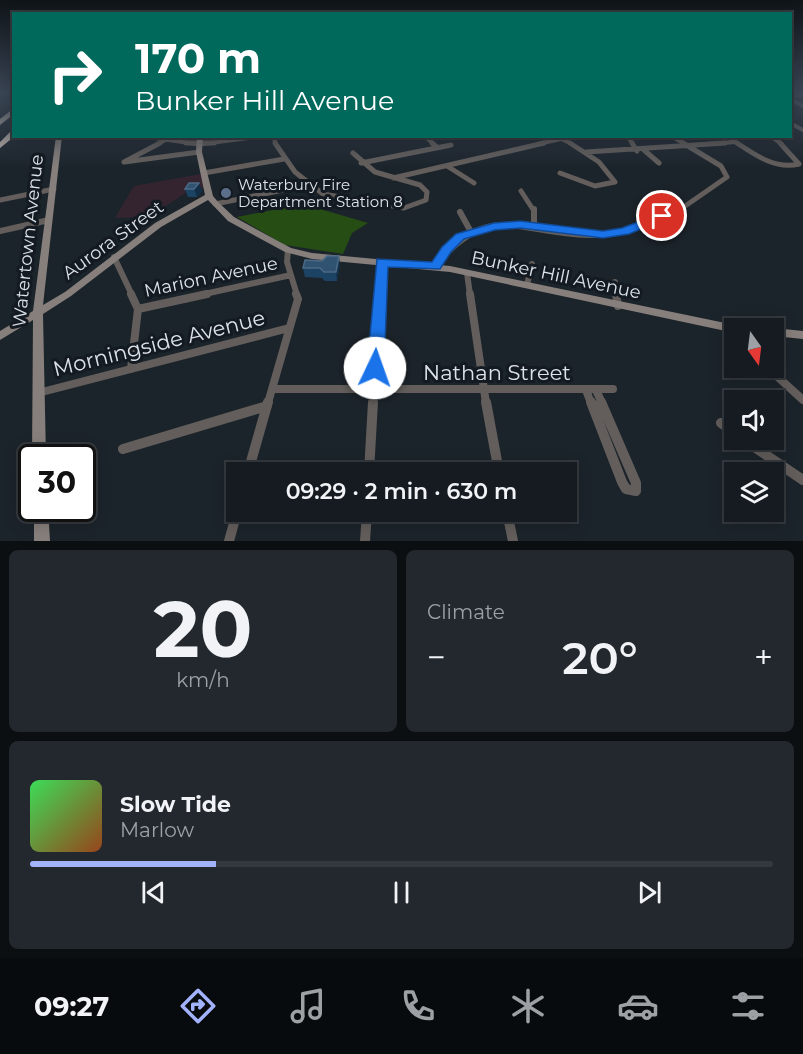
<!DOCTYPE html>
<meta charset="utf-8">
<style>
:root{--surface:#151b20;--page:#22282d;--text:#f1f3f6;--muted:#9da1a5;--line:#34393e;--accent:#a3b2fd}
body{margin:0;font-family:Montserrat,sans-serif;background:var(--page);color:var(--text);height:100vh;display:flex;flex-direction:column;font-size:22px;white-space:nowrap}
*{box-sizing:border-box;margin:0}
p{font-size:20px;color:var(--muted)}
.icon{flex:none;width:33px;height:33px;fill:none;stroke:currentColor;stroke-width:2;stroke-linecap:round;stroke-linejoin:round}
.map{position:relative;height:541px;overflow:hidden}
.drawer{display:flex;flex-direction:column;gap:9px;padding:9px;background:#0c0f12;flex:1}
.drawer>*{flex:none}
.banner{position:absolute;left:12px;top:12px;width:780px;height:126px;border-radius:0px;box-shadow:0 3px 15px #0003,0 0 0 2px var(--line);background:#00695c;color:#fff;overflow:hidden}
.needle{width:39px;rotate:166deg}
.controls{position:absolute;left:724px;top:318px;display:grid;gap:12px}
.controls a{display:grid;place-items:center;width:60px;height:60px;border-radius:0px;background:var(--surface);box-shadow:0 3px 15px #0003,0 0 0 2px var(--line);font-size:30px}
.speed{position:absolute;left:18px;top:444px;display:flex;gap:12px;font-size:30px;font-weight:700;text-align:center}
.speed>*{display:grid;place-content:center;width:78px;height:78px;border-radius:50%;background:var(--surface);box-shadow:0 3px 15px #0003,0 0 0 2px var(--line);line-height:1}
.speed .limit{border:3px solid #111;border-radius:9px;background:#fff;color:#111}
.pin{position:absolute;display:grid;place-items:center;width:51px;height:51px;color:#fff;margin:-26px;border:3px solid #fff;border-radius:50%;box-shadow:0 2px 6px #0007}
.me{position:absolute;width:66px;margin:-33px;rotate:3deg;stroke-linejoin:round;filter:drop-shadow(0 0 4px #0008)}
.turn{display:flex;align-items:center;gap:21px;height:126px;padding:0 24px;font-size:27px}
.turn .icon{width:78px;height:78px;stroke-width:2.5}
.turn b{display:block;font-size:42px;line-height:51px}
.big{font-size:45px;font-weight:600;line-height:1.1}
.drawer .tile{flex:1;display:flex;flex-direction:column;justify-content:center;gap:9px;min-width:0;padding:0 21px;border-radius:9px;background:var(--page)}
.drawer .dial{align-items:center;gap:0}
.dial b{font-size:78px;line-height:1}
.song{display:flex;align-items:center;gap:18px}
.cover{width:72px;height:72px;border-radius:9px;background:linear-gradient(135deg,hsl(130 70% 55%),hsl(20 70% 35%))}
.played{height:6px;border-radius:3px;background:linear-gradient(90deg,var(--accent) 25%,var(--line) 25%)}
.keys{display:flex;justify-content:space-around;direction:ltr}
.heat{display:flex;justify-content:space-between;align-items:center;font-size:33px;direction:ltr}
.drawer .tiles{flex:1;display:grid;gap:9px;grid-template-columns:1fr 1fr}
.tile:last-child{grid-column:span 2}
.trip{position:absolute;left:226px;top:462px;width:351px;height:60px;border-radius:0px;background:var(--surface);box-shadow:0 3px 15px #0003,0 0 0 2px var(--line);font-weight:600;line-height:60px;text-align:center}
.menu{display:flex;height:96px;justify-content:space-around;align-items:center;background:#080b0d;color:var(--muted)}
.menu .icon{width:42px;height:42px}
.menu .current{color:var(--accent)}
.menu b{font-size:27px;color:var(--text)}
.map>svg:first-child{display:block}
.education{fill:#342430}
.green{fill:#264d13}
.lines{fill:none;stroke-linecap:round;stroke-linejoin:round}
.street-far4{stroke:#635e5b;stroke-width:4}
.street-far3{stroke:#635e5b;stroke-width:5}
.street-far2{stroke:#635e5b;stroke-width:6}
.street-far1{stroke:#635e5b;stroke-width:8}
.street{stroke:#635e5b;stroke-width:10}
.secondary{fill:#877f7b;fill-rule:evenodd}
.highway{fill:#bdb0a9;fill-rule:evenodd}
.wall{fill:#1c4264}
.shaded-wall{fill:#132f47}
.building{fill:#315372;stroke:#4c6a85;stroke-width:1.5}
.route{fill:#1a73e8;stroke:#114b97;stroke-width:1.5}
.service-dot{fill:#5c6f8a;stroke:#131a21;stroke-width:2}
.labels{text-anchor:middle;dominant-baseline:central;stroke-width:6;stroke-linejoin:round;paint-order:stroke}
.far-poi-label{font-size:15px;fill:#dee3e8;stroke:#131a21;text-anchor:start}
.street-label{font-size:18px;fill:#dee3e8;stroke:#131a21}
.near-street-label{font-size:21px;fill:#dee3e8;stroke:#131a21}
</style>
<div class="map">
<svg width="803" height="541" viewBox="0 0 803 541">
<rect width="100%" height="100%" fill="#1c242b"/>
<path class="education" d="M201,174l3,14 -14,2 -41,27 -34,1 19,-32z"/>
<path class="green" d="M303,204l65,19 -16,10 -9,21 -58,-9 -48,-28z"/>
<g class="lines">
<path class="street-far4" d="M790,96l13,-1
M790,99l13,7
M790,123l13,7
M142,136l54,8
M273,136l3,8
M424,136l10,8
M627,136l6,8
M671,136l14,8
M726,136l13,8
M770,136l12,8
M559,138l13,6
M157,144l7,-3
M203,144l60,-8
M538,144l23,-5
M708,144l28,-2"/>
<path class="street-far3" d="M186,143h28
M275,143l20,29 28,22 81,14 22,-8 1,-8 -7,-7 -45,-13 -22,-19
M432,143l5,4
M632,143l5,8
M737,143c18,12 39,27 62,21l-19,-21
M644,150l15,13
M586,152l139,-9
M124,162l75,-10
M124,162l36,-19
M361,163l90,-18
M447,166l27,17
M204,173l80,-14
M560,173l35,13 20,-4 -16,-20 -29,-19
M393,178l151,-35
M521,191l13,20
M0,200l54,-11
M215,204l93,-19
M678,211l49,-34 -6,-11 -38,-23"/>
<path class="street-far2" d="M534,209v17
M460,212l11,20
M0,231l49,-11
M288,250l-1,12 10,33
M114,257l18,38
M435,266c56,-67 83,-32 154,-31 33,1 64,-11 92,-26
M467,273l3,22
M615,282l2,13
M527,285l5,-21
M200,295l91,-20
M379,295l2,-33"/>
<path class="street-far1" d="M131,294l7,15 -7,60
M470,294l16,109
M616,294l2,12
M138,309l69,-15
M768,368l35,32
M273,389h340
M586,390l5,13
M596,390l6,13
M38,393l251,-65
M268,403l30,-104 -2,-5
M373,403l6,-109"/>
<path class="street" d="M486,402l13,70
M591,402l31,80 4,7 10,2v-8l-35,-81
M721,423l14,10
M744,440l59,40
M123,449l144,-43
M248,472l20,-70
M369,472l4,-70
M507,512l6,29
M229,541l8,-29
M365,541l2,-29"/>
<path class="secondary" d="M56,136h6l-19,169 22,-13 90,-69 50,-28 -9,-43 1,-16h6l-1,16 11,44 5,6 16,15 57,31 21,5 138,13 285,59 4,1 1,2h-5v5l-285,-61 -138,-13 -27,-7 -57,-31 -20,-21 -47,27 -90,69 -28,18 3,144h-14l1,-138 -33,20v-9l33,-20z
M773,328h1l29,3v8l-29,-3v-8z
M34,508h14l2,33h-16z"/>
<path class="highway" d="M14,108v6l-14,11v-6z
M11,131h3l1,5 -15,12v-6z"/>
</g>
<path class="wall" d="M189,183l13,8 -5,6h-9l-3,-8z
M340,265l-3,16h-12l-3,-3 -17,-1 -2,-9z"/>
<path class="shaded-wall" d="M199,183l3,8 -5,6 -3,-8z
M339,256l1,9 -3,16 -1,-9z"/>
<path class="building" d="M189,183h10l-5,6h-9z
M327,256h12l-3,16h-12l-4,-4h-17l2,-8 17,1z"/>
<linearGradient id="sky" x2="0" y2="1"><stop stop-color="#0f1418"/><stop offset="0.55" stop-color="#3a4555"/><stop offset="1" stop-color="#3a4555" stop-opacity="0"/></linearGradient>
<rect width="803" height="168" fill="url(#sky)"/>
<path class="route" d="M662,213l6,3 -2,3 -37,15 -26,4 -83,-10 -25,2 -31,9 -13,13 -11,17 -52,-2 -4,101 -2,5h-13l-2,-5 10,-109 55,3 10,-15 14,-13 38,-11 26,-2 83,10 19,-3z"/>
<circle class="service-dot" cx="226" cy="193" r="6"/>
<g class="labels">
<g class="far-poi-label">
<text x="238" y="184">Waterbury Fire<tspan x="238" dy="17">Department Station 8</tspan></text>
</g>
<g class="street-label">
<text transform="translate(113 240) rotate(-36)">Aurora Street</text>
<text transform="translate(28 241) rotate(-84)">Watertown Avenue</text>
<text transform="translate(556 275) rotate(12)">Bunker Hill Avenue</text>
<text transform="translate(211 277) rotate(-12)">Marion Avenue</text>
</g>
<g class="near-street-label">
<text transform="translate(159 343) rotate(-14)">Morningside Avenue</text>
<text x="497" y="372">Nathan Street</text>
</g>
</g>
</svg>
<div class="controls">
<a><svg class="needle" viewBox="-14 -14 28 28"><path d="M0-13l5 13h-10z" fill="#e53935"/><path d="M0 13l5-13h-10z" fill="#9da1a5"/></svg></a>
<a><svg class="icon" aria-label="sound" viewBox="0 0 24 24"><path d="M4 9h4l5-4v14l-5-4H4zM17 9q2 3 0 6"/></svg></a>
<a><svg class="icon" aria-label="layers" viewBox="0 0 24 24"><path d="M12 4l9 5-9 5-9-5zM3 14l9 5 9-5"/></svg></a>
</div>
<div class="speed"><div class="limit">30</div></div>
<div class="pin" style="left:662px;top:216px;background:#d93025"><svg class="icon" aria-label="arrive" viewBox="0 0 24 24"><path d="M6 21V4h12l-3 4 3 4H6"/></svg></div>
<svg class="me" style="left:375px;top:368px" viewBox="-20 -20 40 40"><circle r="19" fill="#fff"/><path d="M0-13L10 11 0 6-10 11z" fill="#1a73e8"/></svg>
<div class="trip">09:29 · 2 min · 630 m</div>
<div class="banner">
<div class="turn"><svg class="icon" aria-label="right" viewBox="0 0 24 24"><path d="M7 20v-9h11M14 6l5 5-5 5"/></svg><div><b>170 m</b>Bunker Hill Avenue</div></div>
</div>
</div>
<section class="drawer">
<div class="tiles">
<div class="tile dial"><b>20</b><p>km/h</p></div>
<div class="tile"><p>Climate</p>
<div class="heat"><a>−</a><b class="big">20°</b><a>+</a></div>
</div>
<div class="tile">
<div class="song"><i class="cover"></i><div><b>Slow Tide</b><p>Marlow</p></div></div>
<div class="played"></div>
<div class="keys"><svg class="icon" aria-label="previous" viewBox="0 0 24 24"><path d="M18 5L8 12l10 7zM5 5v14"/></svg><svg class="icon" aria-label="pause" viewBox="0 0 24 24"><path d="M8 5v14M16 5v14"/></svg><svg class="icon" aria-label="next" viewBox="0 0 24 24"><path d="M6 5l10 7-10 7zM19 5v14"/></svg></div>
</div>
</div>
</section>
<nav class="menu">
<b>09:27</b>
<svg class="icon current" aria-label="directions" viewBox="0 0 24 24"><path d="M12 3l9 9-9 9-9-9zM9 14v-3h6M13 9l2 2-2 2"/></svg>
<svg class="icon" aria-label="music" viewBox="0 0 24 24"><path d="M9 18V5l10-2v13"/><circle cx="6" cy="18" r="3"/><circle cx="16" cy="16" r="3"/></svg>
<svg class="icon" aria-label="phone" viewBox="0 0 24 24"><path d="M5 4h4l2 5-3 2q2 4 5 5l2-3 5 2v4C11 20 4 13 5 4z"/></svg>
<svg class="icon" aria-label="climate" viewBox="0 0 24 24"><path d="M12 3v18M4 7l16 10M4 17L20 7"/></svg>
<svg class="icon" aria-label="car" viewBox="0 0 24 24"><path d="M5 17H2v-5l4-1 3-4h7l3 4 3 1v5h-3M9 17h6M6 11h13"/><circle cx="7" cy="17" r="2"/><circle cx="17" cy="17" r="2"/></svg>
<svg class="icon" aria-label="filters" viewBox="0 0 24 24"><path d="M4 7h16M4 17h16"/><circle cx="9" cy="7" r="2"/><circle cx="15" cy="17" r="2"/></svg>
</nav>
